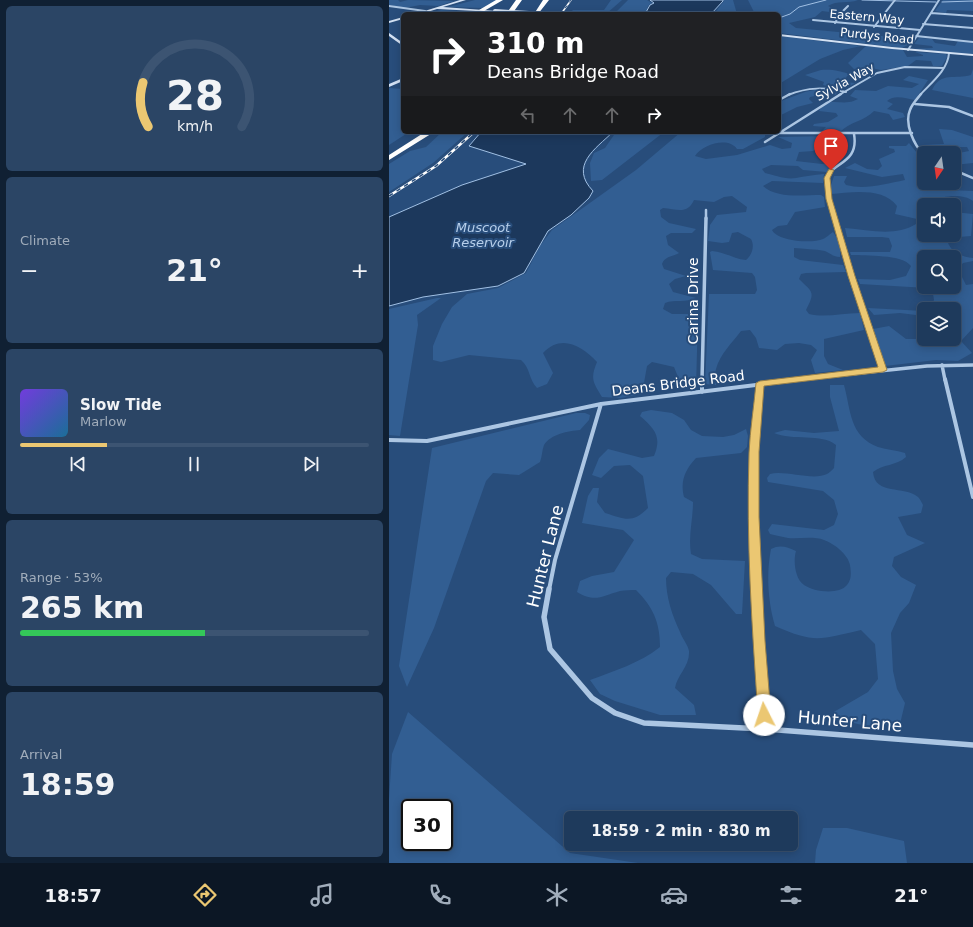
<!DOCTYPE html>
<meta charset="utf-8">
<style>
:root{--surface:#1e3a5c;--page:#2b4565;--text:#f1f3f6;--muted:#a1adbb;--line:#3c5472;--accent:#ebc772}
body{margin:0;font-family:"DejaVu Sans",sans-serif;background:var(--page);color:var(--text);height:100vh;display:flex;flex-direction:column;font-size:15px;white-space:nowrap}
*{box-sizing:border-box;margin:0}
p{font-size:13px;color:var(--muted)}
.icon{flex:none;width:22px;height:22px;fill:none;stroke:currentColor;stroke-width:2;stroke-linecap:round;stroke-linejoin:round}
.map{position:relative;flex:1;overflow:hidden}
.details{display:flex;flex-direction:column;gap:6px;padding:6px;background:#102033;width:389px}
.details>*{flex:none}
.hud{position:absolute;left:12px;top:12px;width:380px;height:122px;border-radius:6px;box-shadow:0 2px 10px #0003,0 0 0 1px var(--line);background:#202124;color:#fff;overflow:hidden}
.needle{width:26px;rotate:193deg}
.fabs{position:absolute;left:528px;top:146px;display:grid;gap:8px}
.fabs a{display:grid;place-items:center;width:44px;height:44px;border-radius:6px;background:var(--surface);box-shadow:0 2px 10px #0003,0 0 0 1px var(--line);font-size:20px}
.speed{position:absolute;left:12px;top:799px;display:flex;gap:8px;font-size:20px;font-weight:700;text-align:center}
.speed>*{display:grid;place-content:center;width:52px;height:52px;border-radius:50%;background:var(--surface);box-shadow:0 2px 10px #0003,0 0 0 1px var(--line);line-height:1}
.speed .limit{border:2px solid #111;border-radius:6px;background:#fff;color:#111}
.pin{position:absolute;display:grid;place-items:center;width:34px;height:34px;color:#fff;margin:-41px -17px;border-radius:50% 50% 50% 0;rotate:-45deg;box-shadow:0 0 4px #0007}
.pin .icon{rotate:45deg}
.me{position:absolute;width:44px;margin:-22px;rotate:356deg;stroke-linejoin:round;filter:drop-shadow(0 0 3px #0008)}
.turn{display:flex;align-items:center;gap:14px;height:84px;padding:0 20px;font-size:18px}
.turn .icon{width:52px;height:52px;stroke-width:2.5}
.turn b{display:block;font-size:28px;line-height:34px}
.lanes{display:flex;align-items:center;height:38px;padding:0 20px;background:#0003;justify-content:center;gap:20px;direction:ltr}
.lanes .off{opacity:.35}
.big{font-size:30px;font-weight:800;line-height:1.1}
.details .tile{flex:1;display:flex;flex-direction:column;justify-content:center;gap:6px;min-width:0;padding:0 14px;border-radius:6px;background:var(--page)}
.details .dial{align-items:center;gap:0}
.dial svg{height:104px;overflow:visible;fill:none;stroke:var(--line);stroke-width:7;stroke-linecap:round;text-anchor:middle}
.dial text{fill:var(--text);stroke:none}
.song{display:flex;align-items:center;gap:12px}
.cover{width:48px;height:48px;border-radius:6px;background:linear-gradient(135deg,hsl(260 70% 55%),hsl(200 70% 35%))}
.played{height:4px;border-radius:2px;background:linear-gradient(90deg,var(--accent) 25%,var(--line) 25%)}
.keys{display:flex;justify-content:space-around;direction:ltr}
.heat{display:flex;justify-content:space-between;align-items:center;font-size:22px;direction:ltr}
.charge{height:6px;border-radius:3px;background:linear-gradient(90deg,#34c759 53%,var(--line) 0)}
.trip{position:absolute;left:175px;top:811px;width:234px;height:40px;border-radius:6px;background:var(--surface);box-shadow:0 2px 10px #0003,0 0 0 1px var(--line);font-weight:800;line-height:40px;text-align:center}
.tabs{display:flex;height:64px;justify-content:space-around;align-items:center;background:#0c1725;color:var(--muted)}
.tabs .icon{width:28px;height:28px}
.tabs .selected{color:var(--accent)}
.tabs b{font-size:18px;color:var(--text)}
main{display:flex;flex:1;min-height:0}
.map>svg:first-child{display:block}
.green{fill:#325e92;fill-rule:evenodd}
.water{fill:#1c385c;stroke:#a1c0e4}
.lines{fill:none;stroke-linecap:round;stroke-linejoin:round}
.stream{stroke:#a1c0e4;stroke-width:1}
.street-far4{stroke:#acc6e3;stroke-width:2}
.street-far3{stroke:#acc6e3;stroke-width:2.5}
.street-far2{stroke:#acc6e3;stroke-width:3.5}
.street-far1{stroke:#acc6e3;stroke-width:4}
.street{stroke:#acc6e3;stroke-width:5.5}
.secondary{fill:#d4e2f4;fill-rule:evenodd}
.highway{fill:#fff;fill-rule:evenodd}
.rail-far1-casing{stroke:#fff;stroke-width:1.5}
.rail-casing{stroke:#fff;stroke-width:2.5}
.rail-far1{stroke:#284d7b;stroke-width:1;stroke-dasharray:3.5;stroke-linecap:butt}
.rail{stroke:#284d7b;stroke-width:1.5;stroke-dasharray:4.5;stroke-linecap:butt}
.secondary-bridge{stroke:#d4e2f4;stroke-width:4}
.route{fill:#ebc772;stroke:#99814a}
.labels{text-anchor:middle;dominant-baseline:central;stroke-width:4;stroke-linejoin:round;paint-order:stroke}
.far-street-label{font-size:12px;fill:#fff;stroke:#284d7b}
.far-water-label{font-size:13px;font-style:italic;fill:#b7cfeb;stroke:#284d7b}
.street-label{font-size:14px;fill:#fff;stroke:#284d7b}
.near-street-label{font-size:17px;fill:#fff;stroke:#284d7b}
</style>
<main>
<section class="details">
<div class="tile dial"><svg viewBox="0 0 100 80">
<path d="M14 69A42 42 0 1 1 86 69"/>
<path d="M14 69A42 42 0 0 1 10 35" stroke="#ebc772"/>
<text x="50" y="56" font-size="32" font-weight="700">28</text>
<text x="50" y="72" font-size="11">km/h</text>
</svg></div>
<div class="tile"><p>Climate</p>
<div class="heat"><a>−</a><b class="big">21°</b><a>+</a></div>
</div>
<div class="tile">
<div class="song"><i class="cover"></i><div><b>Slow Tide</b><p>Marlow</p></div></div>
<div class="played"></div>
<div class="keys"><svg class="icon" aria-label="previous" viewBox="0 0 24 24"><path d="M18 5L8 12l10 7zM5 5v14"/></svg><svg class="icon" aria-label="pause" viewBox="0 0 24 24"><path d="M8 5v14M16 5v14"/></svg><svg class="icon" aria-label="next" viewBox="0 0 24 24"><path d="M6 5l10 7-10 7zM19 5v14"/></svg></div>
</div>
<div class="tile"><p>Range · 53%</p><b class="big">265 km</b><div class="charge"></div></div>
<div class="tile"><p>Arrival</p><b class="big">18:59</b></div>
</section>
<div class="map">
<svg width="584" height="863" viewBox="0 0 584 863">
<rect width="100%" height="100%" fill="#284d7b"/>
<path class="green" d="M0,0h9l2,2 8,-2 46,1 -16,5 -18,-1 -15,3 -16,-3z
M86,0h22l-15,8 -34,-1z
M222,0h11l-16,14 -36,-1 3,-3h31z
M239,0h19l5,3 -4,3 -2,8h-32z
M335,0h9l4,14h-23l10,-13z
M359,0h110c-10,4 -21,0 -30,6l11,5 -2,2 -15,-2 -7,6 -26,6 7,5 116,11 -4,6 -6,3 -123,-15v-19h-24z
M554,0h30v11l-26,-1 -1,3 -11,-2z
M52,10l62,3 -80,1z
M390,36l82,10 -18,4 -23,9 -41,25z
M530,38l13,1 3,4 20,3 3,-5 15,1v12l-61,-5 21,-1 -1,-2 -18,-2z
M477,46l37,4 4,7 16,-1v-1l-8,-3 31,2 1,3 -5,9h-9l-2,-5 -15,-1 -8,6 -27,4 -15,-3 -12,2 -6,-6z
M584,69v29l-41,-8c9,-19 23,-10 39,-15z
M432,70c9,-1 22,1 30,5l-4,1 -3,6 11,1c-12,8 -18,5 -32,2l1,-3 -19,-7z
M520,76l19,4 -13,20c-9,-1 -20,-6 -28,1l6,3 -6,5 16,4 2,4 -12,3 -4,-6 -15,-3c-9,10 -25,11 -34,21l-20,1 6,-6 -13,-1 1,-2 14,-2 10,-6 -2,-3 -17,-2c7,-14 20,-7 30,-9 3,0 6,-2 9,-3l-8,-3 5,-6 21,1 12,-5 24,2 7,-4 -16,-4z
M0,88l14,1v43h6l-20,13z
M430,89l19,3 -3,3 -11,-1 -14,3 -1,2 4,4 -16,4 -18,9v-14l2,-1 24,-9z
M550,129l13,1 21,7v26l-19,2v-11l15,-3 -2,-4h-44l-1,-2 22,-1z
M53,132h26l-35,31 -44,29v-28l21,-13 16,-4z
M227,132h48l-62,48 -11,1 -1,-18 4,-10 11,-5z
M292,132l67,1 17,2v2l-22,12h-6c-9,-13 -35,-4 -42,7l11,3 31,-4 33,-10 12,4 9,-1 1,-5 -14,-6 55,-1 -5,4 1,7h-9l-7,4 -14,1 -3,9 26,3 15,-2 -10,10 -24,-2 -5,-4 -27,-1 -9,4 3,4c9,2 21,7 31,5 9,-2 18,-3 28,-4l-1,9 -51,-2 -9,5c14,13 41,9 58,9l3,2 1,10 -30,5 -8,13 -9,1 -6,4c5,11 40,14 51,9 3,-1 7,-5 10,-7 6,8 8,15 7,25 -7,0 -10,-4 -15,-6 -10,-2 -21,-2 -31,-3v9l6,3 43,5 3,7 -40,1 -5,1 -2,5c13,13 17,12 7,31l3,4c16,4 34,-1 51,-1l4,17 -40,9v17l4,8 15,6 -28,3 -4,-13 6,-10 -6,-5 -12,-2 -14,1 -8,6 -18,-2 -3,-10 -6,-8 -9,1c-9,12 -21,23 -25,38 -2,6 3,10 0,16l-11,-1 4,-90h46l2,-4 -2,-13 -3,-4 -39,-3 -3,-18 2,-1c13,1 22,8 34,9 6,-5 9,-14 5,-21l-13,-7 -6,1 -3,9 -7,1 -14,-2 2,-16 7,-10 29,-3 1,-5 -15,-11 -8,1 -10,5 -20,-2c-7,15 -17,9 -31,8l-3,2 1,7 8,6 27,6 -4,4h-21l-5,3 2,9 11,8c-7,4 -14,3 -17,11l2,5 22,7 -11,3 -6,5 4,8 23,6c-10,5 -21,1 -31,5l-2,6 9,5h26l-2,74 -13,1 -9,-22 -22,-5 -5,4 -5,28 -21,4 -19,-1c-9,-15 -12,-18 -5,-35 -16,-17 -36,-28 -54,-9l10,20 -6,11 -10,4c-8,-8 -7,-21 -16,-28l-52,-5 -28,7 -8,-2v-14l9,-22 10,-17 15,-13 31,-6 28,-15 14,-27 12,-16 84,-60z
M520,143l12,15 3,2v23h12l1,3 11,4 25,1v10c-10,-8 -31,-5 -41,0l-1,4h-7v30h30v-23l19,2 -2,22 -24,2c1,13 14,19 26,20v3l-10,2 -5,6 8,16 7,-1v44l-12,13 11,12 -14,8 -22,-1 -51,6 -12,-37 16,-3 17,13h48v-30h-25l5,-9 -1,-6 -6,-6 -67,-4 -2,-5 32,1 16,-4 5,-10c-9,-12 -45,-10 -60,-11l-1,-3h40l2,-6 -3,-8 -7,-1h-35l-2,-9c25,2 50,9 71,-4l1,-5 -22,-5 2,-8c-13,-19 -46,-14 -66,-12v-9l3,-9h13l-3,6 2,3c19,5 39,-1 59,-5l-2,-6 -21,3 -37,-9 10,-5 12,6 11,1 4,-4 -3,-7 16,-7 -1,-3 -5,-1v-2h17zM535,257h30v30h-30z
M48,298h4l-24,17 1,10 -18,111 -11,-1v-126z
M479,308l56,3v5l-24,-3 -26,2z
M441,385h14c7,25 5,51 34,62 9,3 18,3 27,6l1,4c-10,9 -23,7 -33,15 2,24 31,13 45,25 2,2 4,6 5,8l-2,8 -23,4 9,18 18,8 -31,14 -2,9 9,11 15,8 -7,18 -9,10 -9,20 2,38 4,18 8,14 -5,21c-28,3 -44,4 -68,-11l36,-21 10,-13 -3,-35 -14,-14c-40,9 -46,14 -86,-4 -7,-24 -9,-52 -4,-77 9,-5 16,-2 25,2 -3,10 -1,28 8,34 10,7 35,10 43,0 5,-6 4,-13 3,-20 -2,-11 -17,-22 -26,-25 -10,-4 -25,-1 -36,-2 -6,-1 -13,-3 -18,-4l-2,-4 4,-6 52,6 10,-5 4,-11 -4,-14 -11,-9 -55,-9 -1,-4 3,-4c15,-4 43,7 57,0 2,-1 5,-4 7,-6l2,-23c-14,-12 -44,-4 -62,-12l11,-3 29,3 25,-2 -9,-34z
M262,410l21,3 12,7 7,10 11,6 21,1 11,-2 12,-6 2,7 -1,11 -6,6 -45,5c-11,12 -16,23 -12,39l9,5c0,18 -5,34 -2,52l11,5 43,2 -3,53h-6l-25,-29 -18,-11 -22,-2 -5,6c0,19 6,37 14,54 2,6 8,13 9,19 1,15 -12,24 -14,37l19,17 2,10h-36l-45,-14 -15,-7 -10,-14c24,-9 50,-17 70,-33 0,-25 -7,-40 -24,-57 -5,0 -11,0 -16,1 -18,5 -25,12 -43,1l3,-11 12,-5 22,-4 20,-32 -11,-10 -41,-7 6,-27 5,-8h6l-2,14 8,11c20,6 27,11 43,-5l-5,-32 -13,-11 -16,1 -13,12 -9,-3 7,-17 9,-9 34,9 12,-2c8,-19 1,-27 -14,-40l2,-4z
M187,413h9l5,2 -1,5 -9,10c-12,1 -29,4 -36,15 -2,5 -2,12 -4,17l-21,13 -26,-2 -7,8 -52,147 -27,59 -8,-21 33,-218z
M19,712l162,141 68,10h-249v-64l3,-45zM21,808h34v34h-34z
M434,828h24l57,13 3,22h-92l1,-13z"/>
<path class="water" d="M261,0h73v1l-12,13h-66l5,-9 4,-2z
M92,132h132c-18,17 -44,34 -20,59l-4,7 -18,17 -23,16 -24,42 -26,13 -75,11 -34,9v-89l73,-32 64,-21 -57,-18z"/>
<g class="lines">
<path class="stream" d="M473,0l74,2
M553,2l31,-1
M390,18l11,-4 9,-7 27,-7"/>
<path class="street-far4" d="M0,6l36,5
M542,13l42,3
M424,20l107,10
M446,23l4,-8 9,-9
M534,24l50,4
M485,27l21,-27
M527,36l57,6
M519,50l31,-50
M399,95c20,-8 37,-8 58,-3
M450,95l38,-22 28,-6 39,1
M531,95c11,-12 28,-25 29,-42"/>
<path class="street-far3" d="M532,94c-4,5 -9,10 -11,16 -6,14 4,35 14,45
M390,100l11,-6
M526,104l34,3 24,9
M389,133h134
M376,142l76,-48
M565,170l19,8
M317,219v-9
M446,219c-3,-11 -8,-23 -9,-34 -2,-24 34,-17 28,-51"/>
<path class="street-far2" d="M446,218l16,58 32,93
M553,365l3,15
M313,380l4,-162
M405,380l133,-14 46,-1"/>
<path class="street-far1" d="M556,379l28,118
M313,392v-13
M0,440l38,1 174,-37 203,-25
M160,590l6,-30 46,-156
M366,590c-3,-70 -1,-138 5,-207"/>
<path class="street" d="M160,589l-5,28 6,32 42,49 23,15 29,10 121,6 208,16
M366,589l10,140"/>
<path class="secondary" d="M71,0h6l-23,7 54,4 -2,1 -58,-3 -16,5h-6z
M140,12h18l2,1 -21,1z
M14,17v2l-14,4v-2z
M0,33l14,10v3l-14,-10z
M390,34l113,13 81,7v2l-81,-7 -113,-13z
M14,78v3l-14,6v-3z"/>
<path class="highway" d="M107,0h7l-19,11 -5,-1z
M127,0h6l-10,14h-6z
M154,0h6l-11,14h-4z
M36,132h9l-45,28v-5z"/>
<defs>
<path id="rail-far1" d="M172,14l10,-14"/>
<path id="rail" d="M0,196l47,-30 38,-34"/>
</defs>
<use href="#rail-far1" class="rail-far1-casing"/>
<use href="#rail" class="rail-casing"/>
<use href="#rail-far1" class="rail-far1"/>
<use href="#rail" class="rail"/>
<path class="secondary-bridge" d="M106,11l34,2
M158,13l12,1"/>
</g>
<path class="route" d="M440,169l5,1 -4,8 2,21 23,77 32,94 -4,2 -119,14 -5,66v65l6,124 6,74 -2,4 -5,2 -4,-2 -2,-4c-6,-87 -12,-175 -9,-262 1,-23 5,-47 7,-70l4,-2 118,-14 -30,-91 -22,-77 -2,-21z"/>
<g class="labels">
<g class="far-street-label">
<text transform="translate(478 17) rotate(5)">Eastern Way</text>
<text transform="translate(488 36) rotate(6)">Purdys Road</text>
<text transform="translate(456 82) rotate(-29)">Sylvia Way</text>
</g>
<g class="far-water-label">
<text x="94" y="227">Muscoot<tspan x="94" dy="15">Reservoir</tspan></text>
</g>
<g class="street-label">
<text transform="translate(304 301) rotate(-90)">Carina Drive</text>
<text transform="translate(289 383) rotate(-7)">Deans Bridge Road</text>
</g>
<g class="near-street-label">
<text transform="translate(156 556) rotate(-76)">Hunter Lane</text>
<text transform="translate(461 721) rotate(5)">Hunter Lane</text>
</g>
</g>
</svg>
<div class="fabs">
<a><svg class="needle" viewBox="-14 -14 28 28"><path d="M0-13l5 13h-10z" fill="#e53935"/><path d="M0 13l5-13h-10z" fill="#a1adbb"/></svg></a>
<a><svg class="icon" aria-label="sound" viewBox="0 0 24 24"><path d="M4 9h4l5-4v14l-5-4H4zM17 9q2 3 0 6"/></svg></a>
<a><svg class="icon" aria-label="search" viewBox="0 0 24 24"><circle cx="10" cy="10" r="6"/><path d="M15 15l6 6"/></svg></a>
<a><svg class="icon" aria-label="layers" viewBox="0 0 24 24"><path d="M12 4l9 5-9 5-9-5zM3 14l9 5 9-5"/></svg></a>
</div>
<div class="speed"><div class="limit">30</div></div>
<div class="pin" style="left:442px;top:170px;background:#d93025"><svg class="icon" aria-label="arrive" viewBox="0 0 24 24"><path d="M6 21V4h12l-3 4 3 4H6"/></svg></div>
<svg class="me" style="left:375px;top:715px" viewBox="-20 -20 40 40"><circle r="19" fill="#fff"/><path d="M0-13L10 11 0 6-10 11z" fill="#ebc772"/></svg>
<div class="trip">18:59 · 2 min · 830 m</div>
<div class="hud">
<div class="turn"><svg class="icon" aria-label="right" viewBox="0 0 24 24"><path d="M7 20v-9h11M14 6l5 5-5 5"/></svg><div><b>310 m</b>Deans Bridge Road</div></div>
<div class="lanes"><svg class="icon off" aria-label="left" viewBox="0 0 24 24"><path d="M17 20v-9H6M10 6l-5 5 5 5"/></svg><svg class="icon off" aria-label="ahead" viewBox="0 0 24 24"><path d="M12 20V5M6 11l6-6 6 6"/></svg><svg class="icon off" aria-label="ahead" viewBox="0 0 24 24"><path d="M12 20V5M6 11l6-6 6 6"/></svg><svg class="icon" aria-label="right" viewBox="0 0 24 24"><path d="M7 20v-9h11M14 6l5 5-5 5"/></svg></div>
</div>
</div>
</main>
<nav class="tabs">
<b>18:57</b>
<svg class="icon selected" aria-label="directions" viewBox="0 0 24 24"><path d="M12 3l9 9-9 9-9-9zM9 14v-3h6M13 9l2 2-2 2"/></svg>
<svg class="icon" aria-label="music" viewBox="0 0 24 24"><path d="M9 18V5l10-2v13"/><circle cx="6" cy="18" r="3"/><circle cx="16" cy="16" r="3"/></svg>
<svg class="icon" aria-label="phone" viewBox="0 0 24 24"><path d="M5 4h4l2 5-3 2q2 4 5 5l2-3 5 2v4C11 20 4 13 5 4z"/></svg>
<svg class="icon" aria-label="climate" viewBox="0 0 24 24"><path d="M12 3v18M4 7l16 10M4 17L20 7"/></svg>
<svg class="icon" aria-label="car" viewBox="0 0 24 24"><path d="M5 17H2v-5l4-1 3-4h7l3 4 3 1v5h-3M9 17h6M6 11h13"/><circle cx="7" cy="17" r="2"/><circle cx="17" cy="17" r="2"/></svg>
<svg class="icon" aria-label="filters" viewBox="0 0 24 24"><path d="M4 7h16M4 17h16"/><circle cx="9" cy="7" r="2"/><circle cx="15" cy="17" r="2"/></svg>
<b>21°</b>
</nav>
